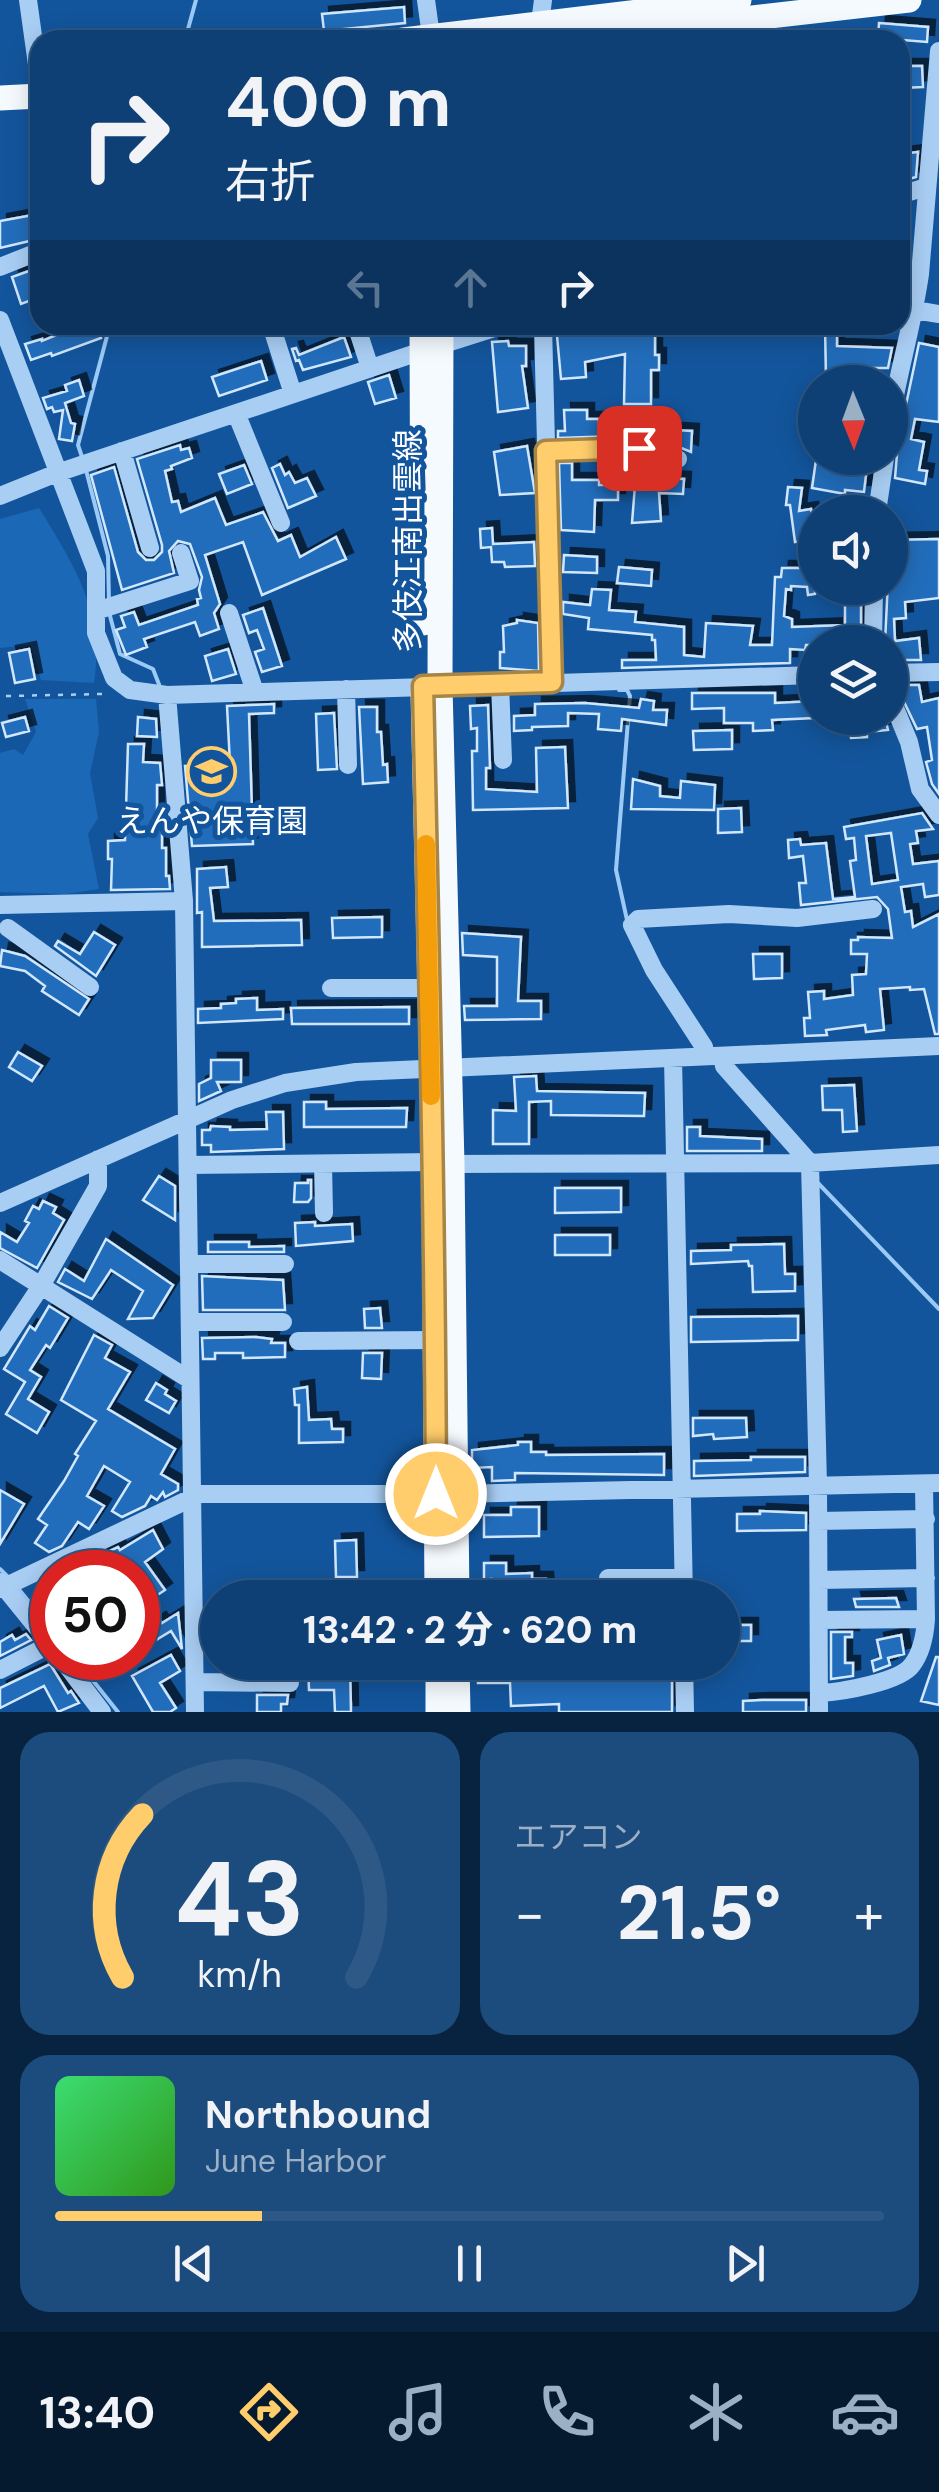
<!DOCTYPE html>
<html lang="ja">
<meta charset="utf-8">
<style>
:root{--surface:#0e4075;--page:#1c4b7d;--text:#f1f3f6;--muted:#9bafc5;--line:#2e5987;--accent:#ffcd6b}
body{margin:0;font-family:"DM Sans","Noto Sans JP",sans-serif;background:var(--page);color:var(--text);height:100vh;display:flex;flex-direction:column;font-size:38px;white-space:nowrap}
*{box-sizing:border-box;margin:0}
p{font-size:32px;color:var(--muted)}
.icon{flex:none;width:55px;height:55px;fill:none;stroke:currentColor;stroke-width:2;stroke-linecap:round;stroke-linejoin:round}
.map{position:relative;height:1712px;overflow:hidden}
.sheet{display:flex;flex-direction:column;gap:20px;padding:20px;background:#082340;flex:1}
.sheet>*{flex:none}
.top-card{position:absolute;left:30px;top:30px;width:880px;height:305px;border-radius:30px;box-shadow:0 5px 25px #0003,0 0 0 2px var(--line);background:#0e4075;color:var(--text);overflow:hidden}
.needle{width:65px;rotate:179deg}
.buttons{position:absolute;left:798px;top:365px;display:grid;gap:20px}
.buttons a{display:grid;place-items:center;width:110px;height:110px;border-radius:50%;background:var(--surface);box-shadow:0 5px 25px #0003,0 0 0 2px var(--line);font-size:50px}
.speed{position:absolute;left:30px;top:1550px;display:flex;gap:20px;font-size:50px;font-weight:700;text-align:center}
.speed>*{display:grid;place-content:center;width:130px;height:130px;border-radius:50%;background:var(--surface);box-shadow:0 5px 25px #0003,0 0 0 2px var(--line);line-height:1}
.speed .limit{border:15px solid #d22;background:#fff;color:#111}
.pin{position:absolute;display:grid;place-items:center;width:85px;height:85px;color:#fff;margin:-42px;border-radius:20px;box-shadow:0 5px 15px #0006}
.me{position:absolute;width:110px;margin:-55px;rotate:0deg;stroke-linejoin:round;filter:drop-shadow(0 0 8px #0008)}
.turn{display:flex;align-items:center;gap:35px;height:210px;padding:0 30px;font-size:45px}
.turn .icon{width:130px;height:130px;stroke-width:2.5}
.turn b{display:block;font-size:70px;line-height:85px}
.lanes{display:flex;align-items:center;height:95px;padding:0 30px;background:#0003;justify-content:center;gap:50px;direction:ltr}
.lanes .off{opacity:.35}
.big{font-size:75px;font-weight:800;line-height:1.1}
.sheet .tile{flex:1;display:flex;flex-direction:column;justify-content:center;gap:15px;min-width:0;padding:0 35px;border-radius:30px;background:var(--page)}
.sheet .dial{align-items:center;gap:0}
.dial svg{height:260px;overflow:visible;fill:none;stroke:var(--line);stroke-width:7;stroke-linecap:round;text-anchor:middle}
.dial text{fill:var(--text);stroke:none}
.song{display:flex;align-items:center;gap:30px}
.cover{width:120px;height:120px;border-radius:15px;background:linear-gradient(135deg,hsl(140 70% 55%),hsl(110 70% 35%))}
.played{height:10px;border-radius:5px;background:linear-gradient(90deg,var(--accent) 25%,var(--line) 25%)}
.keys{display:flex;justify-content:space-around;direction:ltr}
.heat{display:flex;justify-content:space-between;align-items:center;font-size:55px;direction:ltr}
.sheet .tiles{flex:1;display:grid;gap:20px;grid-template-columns:1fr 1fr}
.tile:last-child{grid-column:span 2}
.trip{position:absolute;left:200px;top:1580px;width:540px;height:100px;border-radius:50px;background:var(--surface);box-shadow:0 5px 25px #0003,0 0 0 2px var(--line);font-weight:800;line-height:100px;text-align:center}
.dock{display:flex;height:160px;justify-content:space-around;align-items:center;background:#061a2f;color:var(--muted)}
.dock .icon{width:70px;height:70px}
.dock .selected{color:var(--accent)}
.dock b{font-size:45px;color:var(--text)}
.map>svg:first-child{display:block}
.green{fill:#1b68b6}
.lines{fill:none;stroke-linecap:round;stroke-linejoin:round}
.stream{stroke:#9bcaf6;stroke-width:4}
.building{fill:#216dbb;stroke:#d1e7fd;stroke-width:2.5;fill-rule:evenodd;filter:url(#shadow)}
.path{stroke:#a9cef4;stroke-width:2.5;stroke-dasharray:5 8;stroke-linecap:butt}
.minor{stroke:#a9cef4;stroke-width:18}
.major{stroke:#f5faff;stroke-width:25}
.route-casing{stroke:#a68546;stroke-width:25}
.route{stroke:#ffcd6b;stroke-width:18}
.slow{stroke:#f59e0b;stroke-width:18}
.labels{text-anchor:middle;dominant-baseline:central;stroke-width:10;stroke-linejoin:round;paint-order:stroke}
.street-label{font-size:32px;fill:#fff;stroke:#13559c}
.poi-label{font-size:32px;fill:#fff;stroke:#13559c}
</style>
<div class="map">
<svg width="939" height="1712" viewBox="0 0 939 1712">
<defs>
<filter id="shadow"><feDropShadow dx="7" dy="-7" stdDeviation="0" flood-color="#0009"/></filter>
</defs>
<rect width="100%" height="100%" fill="#13559c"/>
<path class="green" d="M39,508c35,57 66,104 55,175l-53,-3 -10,-35 -31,3v-129z
M25,699h71l3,33 -9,41 8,45 -10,16 11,55 -33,5 -66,-2v-139l14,-4 9,6 13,-23z"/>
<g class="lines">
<path class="stream" d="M185,40l11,-40
M83,460l-5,-15 32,-120
M86,470l22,86 1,46
M109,612l11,42 33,15 7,18
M619,690h8l3,6 -14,174 11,50
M816,1181l123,128
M0,1569l11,11
M17,1587l35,43
M75,1658l43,54"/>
</g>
<path class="building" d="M404,7l1,16 -81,8 -2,-17z
M879,23l49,4 -1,15 -49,-4z
M901,66h21l1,21 -21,1z
M918,152l-2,25 -7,2v-6l-9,1v-20z
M33,215l5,24 -38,9v-27z
M40,267v30l-19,7 -9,-27z
M81,325h15l5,13 -49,18 -1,-3 -20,7 -6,-16 17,-5v2z
M556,325h52l2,6 45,-2v26h4v15h-8v34h-27l1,-50 -40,8 1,15 -25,2z
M825,325h12v21l55,2 -4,20h-25v14l-37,-2z
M344,337l7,20 -48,13 -4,-10 -3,1 -4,-12 4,-1 3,7z
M508,341l1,5h17v20h-4l6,42 -30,4 -6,-70z
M919,343l20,4v75l-24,-3 -4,20 13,3 -5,28 8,1 -2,13 -30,-6 2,-24 -7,-8 2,-12 10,-10z
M261,361l6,19 -48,16 -7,-19z
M389,375l7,23 -21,6 -7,-22z
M79,380l5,16 -19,7 6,20 4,1 -3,17 -13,-2 4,-29 -9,2 -2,-5 -5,2 -4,-11 24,-7 -2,-6z
M564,410h23v9h12v12h19v5l-60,2v-7h7z
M639,428l53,3 -1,21 -12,-5 -25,-2 -15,-9z
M180,445l1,5 8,-2 3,10 -21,8 1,3 -7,2 7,31 6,-1 3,11 34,-14 11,27 37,-13 15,29 13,-6 9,22 36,-20 10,22 -84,36 -19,-53 -38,13 15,49 -6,9 5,16 -19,7 -5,-14 -51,17 3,8 -21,8 -10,-25 9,-3 -4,-11 13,-4 5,13 59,-20 -1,-6 4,-1 -2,-8 3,-13 -12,-33 -12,-3 -9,10 5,22 -52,17 -31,-115 23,-8 24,85 8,8h8l8,-8v-7l-25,-86z
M527,446l8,47 -35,2 -6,-43z
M816,460l20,3 -1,7 31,5 -2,17 -19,-2v4l-33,-6z
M559,463h13v17h27v5h19v15h-23l-1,32 -33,-2z
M280,464l5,11 4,-3 6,11 12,-5 9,18 -28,12 -16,-40z
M244,465l8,19 -25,10 -8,-20z
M639,477l45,2 -1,15 -24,-1 2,28 -29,2 3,-38h3z
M788,487l14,1 -3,23 12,-2 4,27v58l-7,1 -1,-8 -16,-1v4l-5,-1 -2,27 8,3v8l53,-2v-27h16v41l-46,3v3h-9l-1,5 -15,-1v14l-168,5v-8h34l-1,-20h-3v-5l-64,-6 1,-11 -26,-4v-12l27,3 2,-16 19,1 -2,20 27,2 -1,10 49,5v28l20,2 2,-34 47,3 -3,19h22l3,-68h6l1,-9h23l-4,-27 -6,1 -5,-37h-4z
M492,528l1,16 41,-2 1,24 -30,1 -1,-5h-12l-1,-15 -10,1 -1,-19z
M939,539v59l-34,4 1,16 -12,1 1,22 24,-3 2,22h-31v-18h-5l5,-102z
M564,555l33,2v16l-34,-1z
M619,567l33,3 -1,16 -34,-3z
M263,608l19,58 -20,6 -7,-20 9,-3 -7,-19 -8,3 -6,-18z
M517,620l21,3 1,48 -39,-3v-16h4l-1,-26 14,-3z
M29,649l6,30 -20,4 -6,-30z
M228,649l8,25 -24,7 -7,-25z
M896,685h23l3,17 17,-4v96l-7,-10 -6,-22 6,-2 -5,-33 -10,2z
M692,693h83v10l40,-2v17l-43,2 1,10 -20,1v-8h-29v-15l-32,1z
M641,699l13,2 -1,9h14l-1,15 -44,-6 -1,12 -23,-2 1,-15 -31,-1v13l-36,1v3l-18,1v-15l21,-1v-11l50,-1 54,5z
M274,704v9l-25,1 4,130 -61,2 -7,-80 45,-2 -3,-58z
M488,705l2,63h-4v21l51,3 -1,-44 29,-1 3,61 -95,2 -1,-59h5v-23l-6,1 -1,-23z
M359,707h18v25h4l2,33 4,-1 1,18 -25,2z
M334,713l3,56 -19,1 -2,-56z
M25,717l4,14 -23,6 -4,-14z
M138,717l18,2 1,18 -20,-1z
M849,718h36l3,12 -21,2v5l-16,1z
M732,730v19l-38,1 -1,-19z
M128,744h16l-1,18 17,1 2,22h-5v31h5v32h4v28h3l1,13 -59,1 1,-31h-4v-18l17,-1z
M633,779l27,7v10l20,2 1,-17 34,4 -1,25 -83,-1z
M741,808l1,24 -24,1v-24z
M922,813l11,16 -17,2 2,12 -8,1 3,20 26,-3v34l-14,2 -2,-13 -22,3 4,25 6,-1 2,16 26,-13v120h-4l-11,-45 -14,1v-3l-30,2 4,41 -18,2 -1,-7 -39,5 1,5 -22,1 -1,-18h6l-2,-26 16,-1v8l29,-4 -1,-20 14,-1 1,-20h-16v-14h7v-3l34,1 -4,-29 -11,-12 -76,8 -2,-22h7l-3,-27 -14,2 -1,-18 12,-1 1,6 25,-2 7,56 22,-2 -5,-36 6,-1 -2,-22 -8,1 -2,-12zM891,833l7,47 -26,4 -6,-48z
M226,867l2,20 -18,1 4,33 87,-1 1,25 -100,2v-35l-5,1v-44z
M382,917v20l-49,1 -1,-20z
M94,932l21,13 -19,31 -41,-30 3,-5 22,13z
M462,933l59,4 -3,64h23v18l-76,1 -1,-14h33v-49l-34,-2z
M2,950l23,6 64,43 -10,16 -37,-24 3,-5 -20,-15 -25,-5z
M753,954h29v24l-28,1z
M257,998v12l26,-1v10l-85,4v-14l23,-1v-4l15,-1v-4z
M409,1007v17h-117l-1,-16z
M18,1052l24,14 -10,15 -23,-14z
M211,1060h30v22h-24l4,9 -22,10v-17l12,-6z
M536,1076l1,15 108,2 -1,23 -93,-1v-14l-22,1v42h-36v-34l23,1 -2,-34z
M854,1085l3,46 -14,1 -1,-22h-19l-1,-24z
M304,1102h22v7l81,-1 -1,19h-102z
M266,1112h17l1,37 -73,3v-7h-9v-15h8l1,-4 19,1v3l37,-1z
M687,1127h13v9l62,3v12h-75z
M159,1176l16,10v34l-32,-20z
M308,1180h3v18l-3,4h-14l1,-19h13z
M555,1188h66v24l-66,1z
M43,1201l13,6 -3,6 11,7 -27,48 -37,-20v-16l17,10 12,-19 -4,-2 8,-15 6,3z
M315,1222v4l37,-2 1,17 -57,5 -1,-23z
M555,1235h55v20h-55z
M106,1239l67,46 -20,33 -25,1 15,-28 -32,-21 -19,29 -34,-17 7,-13 19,12z
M208,1242h41v5l35,-1v6h-76z
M784,1244l1,30h10v17l-42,1 -1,-26h-3l-1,-5 -57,3v-13l40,-1v-5z
M202,1276l81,4 2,30h-82z
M49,1306l19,12 -18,30 -4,-3 -16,25 11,7 -13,22 21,13 -12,21 -31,-19 19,-32 -21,-13 26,-43 5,4z
M380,1308l2,20h-17l-1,-19z
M798,1316v24l-107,2v-25z
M94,1335l18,10 -7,13 25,14 -22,37 67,40 -14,25 17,10v6l-13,7 -2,-5 -6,8 -6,-4 -6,10 -23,11 -10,-6 18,-29 -26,-16 -17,30 17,10 -15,23 -11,-7 -16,24 -13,6 -14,-9 12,-18 -9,-6 26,-38 14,-25 -3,-2 21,-33 -35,-21z
M256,1337l16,2 -1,4h14v14l-42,1v-5h-28v6h-12l-1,-21z
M363,1353h19l-1,26 -19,-1z
M156,1383l11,7 -2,4 11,7 -7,12 -23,-13z
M307,1387l2,33 22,-1 1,10h11v13l-44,1v-38h-4l-1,-16z
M693,1418h53l1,19 -33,2 -1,-5 -20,2z
M518,1442h13v10h15v3l118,-1v21l-149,-2v7l-23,1v-14l-20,1v-18l46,-5z
M751,1457h54v15l-111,4v-15l57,-1z
M0,1490l24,14 -24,40z
M511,1507h28v29l-55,1v-22h27z
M760,1511l46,2v17l-69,1v-17h23z
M153,1530l10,19 -18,13 20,28 -27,18v-36h-64l14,-7 -2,-3 32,-15 2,3z
M356,1540l1,37h-21l-1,-36z
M484,1563h22v11l26,-1v6h14l1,15h-56v-15l-7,1z
M896,1598l3,9h-43l-2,-8z
M178,1613l4,36 -11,-18 -33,20v-19l21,-13 3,4z
M722,1625h29v16h-29z
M831,1632h21v5h-7v26h8v13l-22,3z
M26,1634l5,6 -31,16v-14l12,-7 3,5z
M901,1635l3,19 -16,4 2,7 -16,6 -2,-10 9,-3 -4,-18z
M171,1655l9,16 -20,12 16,25 -6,4h-17l-21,-36z
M936,1657h3v48l-18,-4z
M221,1662h65v8h-65z
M308,1662h42l1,50h-16l-1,-22h-25z
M50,1664l18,29 3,-2 8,12 -21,9 -14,-26 -44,22v-20z
M478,1668h65v11l129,-1v34h-113v-8l-48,2 -1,-23h-32z
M257,1695h31l-1,9h-6v8h-24z
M762,1700h44v12h-63v-11z"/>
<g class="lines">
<path class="path" d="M6,696l97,-2"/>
<path class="minor" d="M28,0l12,86
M426,0l5,36
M540,23l3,-23
M900,195l26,-8
M0,267l40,-16
M915,310l24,4
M0,320l96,251v62l18,45 16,12 37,5 648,-20
M271,325l22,69
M356,325l14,43
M543,325l9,357
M441,345l63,-20
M236,413l45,110
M890,422c8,-50 23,-98 30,-148l19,-223
M122,451l28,97
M546,451l93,-3 9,9 30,2
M0,496l57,-23 365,-122
M877,512l8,-54
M96,611l94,-30 -9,-28
M229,613l26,79
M873,642l1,-54
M890,673l49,-1
M500,684l3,76
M346,689l2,76
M167,695l17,206 11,811
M890,696l19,46 11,47 19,26
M0,905l184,-4
M8,928l82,59
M331,988h97
M706,1056l-2,-9 -50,-77 -22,-45 6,-6 91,-5 68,4 76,-9
M722,1056l2,10 86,97 8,322 1,227
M673,1058l11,540
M323,1164l1,49
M452,1164l358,-1 129,-8
M188,1165l246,-3
M0,1203l232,-103 53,-17 71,-11 583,-26
M0,1260l190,120
M189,1264h96
M190,1322h93
M298,1341l138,-1
M0,1348l41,-62 57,-100v-27
M818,1521l108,-2
M608,1578h75
M819,1580l107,-2
M0,1582l52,64
M0,1589l200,-95h256l483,-11
M819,1620l107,-1
M61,1658l41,54
M684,1662l1,50
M0,1670l51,-26
M195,1682l95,1
M820,1693c21,-1 80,-11 92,-28 10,-13 13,-30 14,-46l-2,-135"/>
<path class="major" d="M403,40l336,-40
M560,40l349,-40
M0,98l40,-2
M422,325l1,298
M441,325l-1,361 12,478 5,434
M423,693l11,469 3,436
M438,1662v50
M457,1662l1,50"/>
</g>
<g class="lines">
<defs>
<path id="route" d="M436,1494c-1,-269 -7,-538 -13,-808l129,-4 -6,-231 93,-3"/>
</defs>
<use href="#route" class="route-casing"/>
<use href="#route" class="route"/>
<path class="slow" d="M426,844l5,252"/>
</g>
<defs>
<symbol id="school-ring" viewBox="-11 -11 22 22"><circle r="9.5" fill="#13559c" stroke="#ffcd6b" stroke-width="1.5"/><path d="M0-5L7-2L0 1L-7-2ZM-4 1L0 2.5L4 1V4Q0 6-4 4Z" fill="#ffcd6b"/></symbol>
</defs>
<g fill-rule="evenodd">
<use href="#school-ring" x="184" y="744" width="55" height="55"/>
</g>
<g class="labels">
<g class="street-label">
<text transform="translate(408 541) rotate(-90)">多伎江南出雲線</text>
</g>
<g class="poi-label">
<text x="212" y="821">えんや保育園</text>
</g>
</g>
</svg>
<div class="buttons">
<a><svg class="needle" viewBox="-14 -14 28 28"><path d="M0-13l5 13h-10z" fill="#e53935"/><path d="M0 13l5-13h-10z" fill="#9bafc5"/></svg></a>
<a><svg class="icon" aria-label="sound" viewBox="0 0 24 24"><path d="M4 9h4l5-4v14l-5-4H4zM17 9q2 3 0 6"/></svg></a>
<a><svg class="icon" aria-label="layers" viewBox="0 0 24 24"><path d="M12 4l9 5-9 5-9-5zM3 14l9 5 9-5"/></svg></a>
</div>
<div class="speed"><div class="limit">50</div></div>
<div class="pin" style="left:639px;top:448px;background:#d93025"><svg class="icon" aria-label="arrive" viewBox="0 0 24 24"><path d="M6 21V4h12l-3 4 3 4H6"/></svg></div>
<svg class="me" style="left:436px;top:1494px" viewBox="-20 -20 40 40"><circle r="17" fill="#ffcd6b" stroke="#fff" stroke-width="3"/><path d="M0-11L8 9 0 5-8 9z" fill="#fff"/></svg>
<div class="trip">13:42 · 2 分 · 620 m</div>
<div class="top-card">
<div class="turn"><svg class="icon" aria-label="right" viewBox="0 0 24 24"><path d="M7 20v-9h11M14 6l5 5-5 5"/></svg><div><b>400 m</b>右折</div></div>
<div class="lanes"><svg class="icon off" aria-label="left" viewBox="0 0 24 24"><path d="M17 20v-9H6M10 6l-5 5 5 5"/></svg><svg class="icon off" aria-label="ahead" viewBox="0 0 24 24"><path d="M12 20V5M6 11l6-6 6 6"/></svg><svg class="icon" aria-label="right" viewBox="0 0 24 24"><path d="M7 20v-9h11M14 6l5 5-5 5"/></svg></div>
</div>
</div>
<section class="sheet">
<div class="tiles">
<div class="tile dial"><svg viewBox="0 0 100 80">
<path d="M14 69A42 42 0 1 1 86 69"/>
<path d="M14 69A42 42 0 0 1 20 19" stroke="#ffcd6b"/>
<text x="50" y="56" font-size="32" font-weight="700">43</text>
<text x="50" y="72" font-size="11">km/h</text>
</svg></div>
<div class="tile"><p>エアコン</p>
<div class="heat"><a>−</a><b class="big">21.5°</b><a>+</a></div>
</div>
<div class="tile">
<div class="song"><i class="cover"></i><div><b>Northbound</b><p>June Harbor</p></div></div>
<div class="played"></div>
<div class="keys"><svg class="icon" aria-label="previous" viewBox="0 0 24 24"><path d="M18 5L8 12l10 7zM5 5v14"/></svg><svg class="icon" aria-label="pause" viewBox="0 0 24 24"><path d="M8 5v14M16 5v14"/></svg><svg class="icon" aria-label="next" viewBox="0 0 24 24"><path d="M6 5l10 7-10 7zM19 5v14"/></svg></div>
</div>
</div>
</section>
<nav class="dock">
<b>13:40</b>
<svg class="icon selected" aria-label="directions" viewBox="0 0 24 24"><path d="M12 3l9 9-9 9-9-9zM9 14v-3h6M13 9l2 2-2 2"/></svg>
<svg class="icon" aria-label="music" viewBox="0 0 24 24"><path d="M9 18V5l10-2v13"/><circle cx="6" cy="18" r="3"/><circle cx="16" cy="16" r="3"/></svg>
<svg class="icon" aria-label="phone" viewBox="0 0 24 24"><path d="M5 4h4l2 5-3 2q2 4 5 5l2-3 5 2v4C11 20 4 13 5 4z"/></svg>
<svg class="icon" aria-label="climate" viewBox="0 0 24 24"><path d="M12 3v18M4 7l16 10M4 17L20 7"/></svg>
<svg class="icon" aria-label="car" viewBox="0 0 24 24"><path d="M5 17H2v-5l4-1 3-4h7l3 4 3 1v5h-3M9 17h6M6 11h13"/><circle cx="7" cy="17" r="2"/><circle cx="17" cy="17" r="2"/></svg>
</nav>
